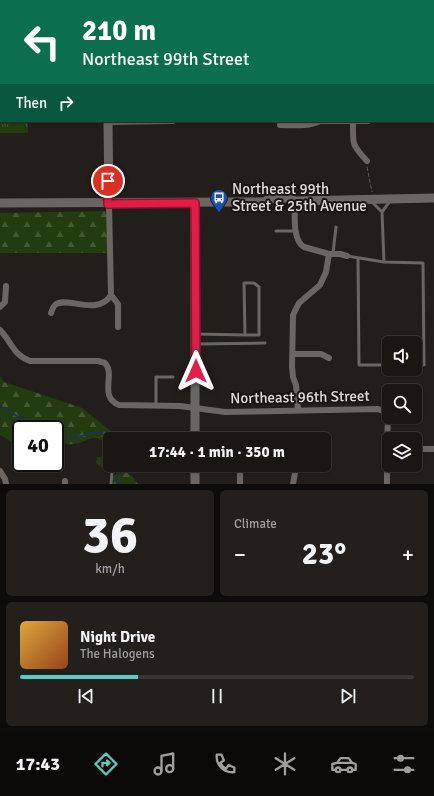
<!DOCTYPE html>
<meta charset="utf-8">
<style>
:root{--surface:#1a1614;--page:#231f1d;--text:#f1f3f6;--muted:#9f9fa0;--line:#383534;--accent:#56cec3}
body{margin:0;font-family:Signika,sans-serif;background:var(--page);color:var(--text);height:100vh;display:flex;flex-direction:column;font-size:15px;white-space:nowrap}
*{box-sizing:border-box;margin:0}
p{font-size:13px;color:var(--muted)}
.icon{flex:none;width:22px;height:22px;fill:none;stroke:currentColor;stroke-width:2;stroke-linecap:round;stroke-linejoin:round}
.map{position:relative;height:484px;overflow:hidden}
.panel{display:flex;flex-direction:column;gap:6px;padding:6px;background:#0e0c0b;flex:1}
.panel>*{flex:none}
.banner{position:absolute;left:0px;top:0px;width:434px;height:122px;box-shadow:0 1px 3px #0004,0 0 0 1px var(--line);background:#0b6e4f;color:#fff;overflow:hidden}
.tools{position:absolute;left:382px;top:336px;display:grid;gap:8px}
.tools a{display:grid;place-items:center;width:40px;height:40px;border-radius:6px;background:var(--surface);box-shadow:0 1px 3px #0004,0 0 0 1px var(--line);font-size:20px}
.speed{position:absolute;left:12px;top:420px;display:flex;gap:8px;font-size:20px;font-weight:700;text-align:center}
.speed>*{display:grid;place-content:center;width:52px;height:52px;border-radius:50%;background:var(--surface);box-shadow:0 1px 3px #0004,0 0 0 1px var(--line);line-height:1}
.speed .limit{border:2px solid #111;border-radius:6px;background:#fff;color:#111}
.pin{position:absolute;display:grid;place-items:center;width:34px;height:34px;color:#fff;margin:-17px;border:2px solid #fff;border-radius:50%;box-shadow:0 1px 4px #0007}
.me{position:absolute;width:44px;margin:-22px;rotate:0deg;stroke-linejoin:round;filter:drop-shadow(0 0 3px #0008)}
.turn{display:flex;align-items:center;gap:14px;height:84px;padding:0 16px;font-size:18px}
.turn .icon{width:52px;height:52px;stroke-width:2.5}
.turn b{display:block;font-size:28px;line-height:34px}
.then{display:flex;align-items:center;height:38px;padding:0 16px;background:#0003;gap:8px;font-size:15px}
.big{font-size:30px;font-weight:700;line-height:1.1}
.panel .card{flex:1;display:flex;flex-direction:column;justify-content:center;gap:6px;min-width:0;padding:0 14px;border-radius:6px;background:var(--page)}
.panel .dial{align-items:center;gap:0}
.dial b{font-size:52px;line-height:1}
.song{display:flex;align-items:center;gap:12px}
.cover{width:48px;height:48px;border-radius:6px;background:linear-gradient(135deg,hsl(40 70% 55%),hsl(20 70% 35%))}
.played{height:4px;border-radius:2px;background:linear-gradient(90deg,var(--accent) 30%,var(--line) 30%)}
.keys{display:flex;justify-content:space-around;direction:ltr}
.heat{display:flex;justify-content:space-between;align-items:center;font-size:22px;direction:ltr}
.panel .tiles{flex:1;display:grid;gap:6px;grid-template-columns:1fr 1fr}
.card:last-child{grid-column:span 2}
.trip{position:absolute;left:103px;top:432px;width:228px;height:40px;border-radius:6px;background:var(--surface);box-shadow:0 1px 3px #0004,0 0 0 1px var(--line);font-weight:700;line-height:40px;text-align:center}
.tab-bar{display:flex;height:64px;justify-content:space-around;align-items:center;background:#0a0908;color:var(--muted)}
.tab-bar .icon{width:28px;height:28px}
.tab-bar .active{color:var(--accent)}
.tab-bar b{font-size:18px;color:var(--text)}
.map>svg:first-child{display:block}
.grass{fill:url(#grass-tufts)}
.forest{fill:url(#forest-firs)}
.lines{fill:none;stroke-linecap:round;stroke-linejoin:round}
.stream{stroke:#1a3160;stroke-width:1.5}
.path{stroke:#5e5a57;stroke-width:1;stroke-dasharray:4 2;stroke-linecap:butt}
.lane{stroke:#6b6662;stroke-width:3}
.street{stroke:#6b6662;stroke-width:6}
.secondary{stroke:#6b6662;stroke-width:9}
.route-casing{stroke:#92132f;stroke-width:10}
.route{stroke:#e11d48;stroke-width:7}
.labels{text-anchor:middle;dominant-baseline:central;stroke-width:4;stroke-linejoin:round;paint-order:stroke}
.poi-label{font-size:15px;fill:#e0dcda;stroke:#191512;text-anchor:start}
.street-label{font-size:15px;fill:#e0dcda;stroke:#191512}
</style>
<div class="map">
<svg width="434" height="484" viewBox="0 0 434 484">
<defs>
<pattern id="grass-tufts" width="24" height="20" patternUnits="userSpaceOnUse"><rect width="24" height="20" fill="#233c0f"/><path d="M3 7l-1-3M5 7V3M7 7l1-3M15 17l-1-3M17 17v-4M19 17l1-3" fill="none" stroke="#435831"/></pattern>
<pattern id="forest-firs" width="22" height="20" patternUnits="userSpaceOnUse"><rect width="22" height="20" fill="#233c0f"/><path d="M5 1l3.5 6h-7zM16 11l3.5 6h-7z" fill="#435831"/></pattern>
</defs>
<rect width="100%" height="100%" fill="#221e1b"/>
<path class="grass" d="M0,43l1,78h27v12h-28z"/>
<path class="forest" d="M107,211l2,42h-109v-40z
M0,376l4,6 78,26 30,24 13,6 -15,1v24l-8,5 -6,-5 1,-6h4l5,-3 2,-6c-12,-19 -20,-5 -34,-4 -6,1 -13,-1 -19,-1v-14h-34v18l-21,-12z
M120,470l10,4 8,10h-25v-8z"/>
<g class="lines">
<path class="stream" d="M0,406l17,10 30,13
M55,432c4,2 10,6 15,6 17,0 25,-14 40,3
M117,476l2,8"/>
<path class="path" d="M367,167l5,25"/>
<path class="lane" d="M279,1v-1
M372,202l10,10 8,-11
M276,231h20
M333,253l3,-26
M347,256l37,6 -2,-50
M358,258l1,107h30
M384,262l39,1 1,102h-9
M196,334l49,1 -1,-52h10l5,4v48h-14
M197,344l68,-1
M156,405v-28h17
M111,484l1,-13 5,-6"/>
<path class="street" d="M352,1v-1
M397,1v-1
M433,44h1
M433,120h1
M353,121c0,23 -2,23 14,40
M108,122l65,-1
M280,125c13,0 28,2 40,-4h48
M295,201c0,13 -3,39 9,46l25,7h11l7,2
M109,204l2,91 7,9v23
M0,307l5,-5 1,-16
M51,313c1,-3 2,-6 4,-8 10,-10 43,12 56,-10
M0,330c12,12 13,25 30,31h68l7,2c11,12 -7,33 14,42l61,1 45,6 153,-3 8,3 2,4 -1,33v35
M293,354h28l8,4
M298,410l-2,-25 -3,-8 -1,-10 1,-52 6,-12 21,-18 6,-13 3,-18
M415,449h19
M0,471l5,8 1,5
M65,484v-3
M240,484v-19
M293,484l2,-11"/>
<path class="secondary" d="M108,0v1
M108,121l1,83
M0,203l232,-1h32l5,-3 19,-1 7,3 139,-3
M195,439v-236
M195,484v-19"/>
</g>
<g class="lines">
<defs>
<path id="route" d="M108,181v23l87,-1 1,168"/>
</defs>
<use href="#route" class="route-casing"/>
<use href="#route" class="route"/>
</g>
<defs>
<symbol id="bus-pin" viewBox="-11 -11 22 30"><path d="M0 17L-7.5 6A9.5 9.5 0 1 1 7.5 6Z" fill="#1a4fb4" stroke="#191512"/><path d="M-5-6H5V4H4V6H2V4H-2V6H-4V4H-5ZM-3.5-4V0h7V-4ZM-3.5 1.2v1.5H-2V1.2ZM2 1.2v1.5H3.5V1.2Z" fill="#fff"/></symbol>
</defs>
<g fill-rule="evenodd">
<use href="#bus-pin" x="209" y="188" width="20" height="27"/>
</g>
<g class="labels">
<g class="poi-label">
<text x="232" y="189">Northeast 99th<tspan x="232" dy="17">Street &amp; 25th Avenue</tspan></text>
</g>
<g class="street-label">
<text transform="translate(300 397) rotate(-1)">Northeast 96th Street</text>
</g>
</g>
</svg>
<div class="tools">
<a><svg class="icon" aria-label="sound" viewBox="0 0 24 24"><path d="M4 9h4l5-4v14l-5-4H4zM17 9q2 3 0 6"/></svg></a>
<a><svg class="icon" aria-label="search" viewBox="0 0 24 24"><circle cx="10" cy="10" r="6"/><path d="M15 15l6 6"/></svg></a>
<a><svg class="icon" aria-label="layers" viewBox="0 0 24 24"><path d="M12 4l9 5-9 5-9-5zM3 14l9 5 9-5"/></svg></a>
</div>
<div class="speed"><div class="limit">40</div></div>
<div class="pin" style="left:108px;top:181px;background:#d93025"><svg class="icon" aria-label="arrive" viewBox="0 0 24 24"><path d="M6 21V4h12l-3 4 3 4H6"/></svg></div>
<svg class="me" style="left:196px;top:371px" viewBox="-20 -20 40 40"><path d="M0-17L14 15 0 8-14 15z" fill="#e11d48" stroke="#fff" stroke-width="4"/></svg>
<div class="trip">17:44 · 1 min · 350 m</div>
<div class="banner">
<div class="turn"><svg class="icon" aria-label="left" viewBox="0 0 24 24"><path d="M17 20v-9H6M10 6l-5 5 5 5"/></svg><div><b>210 m</b>Northeast 99th Street</div></div>
<div class="then">Then<svg class="icon" aria-label="right" viewBox="0 0 24 24"><path d="M7 20v-9h11M14 6l5 5-5 5"/></svg></div>
</div>
</div>
<section class="panel">
<div class="tiles">
<div class="card dial"><b>36</b><p>km/h</p></div>
<div class="card"><p>Climate</p>
<div class="heat"><a>−</a><b class="big">23°</b><a>+</a></div>
</div>
<div class="card">
<div class="song"><i class="cover"></i><div><b>Night Drive</b><p>The Halogens</p></div></div>
<div class="played"></div>
<div class="keys"><svg class="icon" aria-label="previous" viewBox="0 0 24 24"><path d="M18 5L8 12l10 7zM5 5v14"/></svg><svg class="icon" aria-label="pause" viewBox="0 0 24 24"><path d="M8 5v14M16 5v14"/></svg><svg class="icon" aria-label="next" viewBox="0 0 24 24"><path d="M6 5l10 7-10 7zM19 5v14"/></svg></div>
</div>
</div>
</section>
<nav class="tab-bar">
<b>17:43</b>
<svg class="icon active" aria-label="directions" viewBox="0 0 24 24"><path d="M12 3l9 9-9 9-9-9zM9 14v-3h6M13 9l2 2-2 2"/></svg>
<svg class="icon" aria-label="music" viewBox="0 0 24 24"><path d="M9 18V5l10-2v13"/><circle cx="6" cy="18" r="3"/><circle cx="16" cy="16" r="3"/></svg>
<svg class="icon" aria-label="phone" viewBox="0 0 24 24"><path d="M5 4h4l2 5-3 2q2 4 5 5l2-3 5 2v4C11 20 4 13 5 4z"/></svg>
<svg class="icon" aria-label="climate" viewBox="0 0 24 24"><path d="M12 3v18M4 7l16 10M4 17L20 7"/></svg>
<svg class="icon" aria-label="car" viewBox="0 0 24 24"><path d="M5 17H2v-5l4-1 3-4h7l3 4 3 1v5h-3M9 17h6M6 11h13"/><circle cx="7" cy="17" r="2"/><circle cx="17" cy="17" r="2"/></svg>
<svg class="icon" aria-label="filters" viewBox="0 0 24 24"><path d="M4 7h16M4 17h16"/><circle cx="9" cy="7" r="2"/><circle cx="15" cy="17" r="2"/></svg>
</nav>
